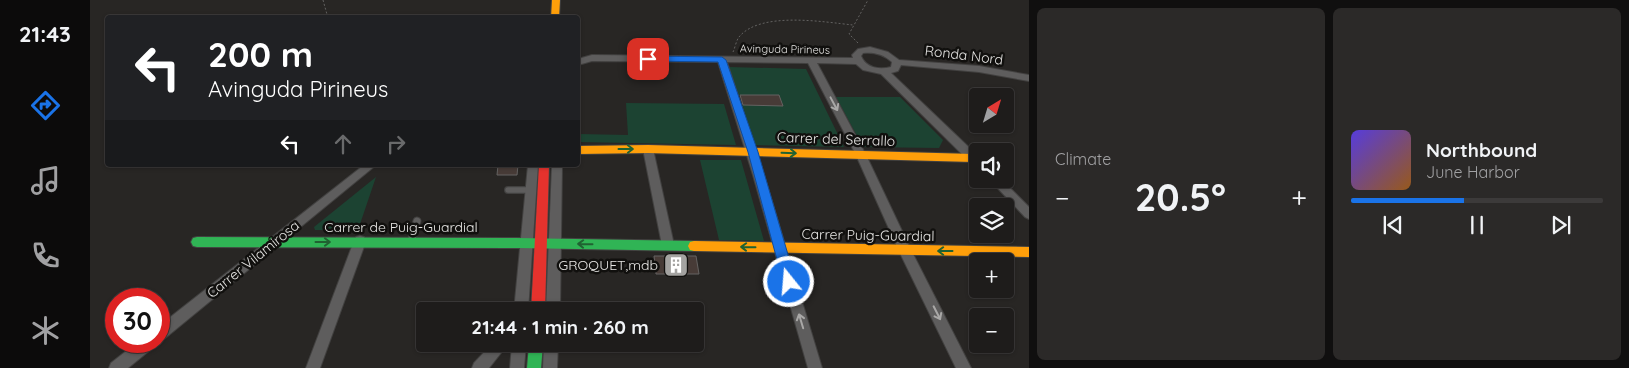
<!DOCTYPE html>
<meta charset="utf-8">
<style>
:root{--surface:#1e1c1b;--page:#2b2928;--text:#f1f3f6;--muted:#a1a1a3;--line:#3c3a3a;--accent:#1a73e8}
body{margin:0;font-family:Quicksand,sans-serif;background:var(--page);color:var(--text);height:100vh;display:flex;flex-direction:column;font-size:19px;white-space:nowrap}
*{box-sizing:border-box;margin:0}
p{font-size:16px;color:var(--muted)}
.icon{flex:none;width:28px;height:28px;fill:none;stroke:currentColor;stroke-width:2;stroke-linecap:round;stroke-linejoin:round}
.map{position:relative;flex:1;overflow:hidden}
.sheet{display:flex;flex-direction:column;gap:8px;padding:8px;background:#100f0f;width:600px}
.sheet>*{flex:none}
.top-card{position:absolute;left:15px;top:15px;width:475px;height:152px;border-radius:5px;box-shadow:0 1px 4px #0004,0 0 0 1px var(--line);background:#202124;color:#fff;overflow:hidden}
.needle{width:32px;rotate:38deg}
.tools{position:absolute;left:879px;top:88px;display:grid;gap:10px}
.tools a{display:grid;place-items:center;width:45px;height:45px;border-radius:5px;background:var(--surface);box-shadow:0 1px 4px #0004,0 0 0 1px var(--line);font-size:25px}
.speed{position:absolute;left:15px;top:288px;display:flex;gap:10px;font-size:25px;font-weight:700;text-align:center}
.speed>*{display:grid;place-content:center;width:65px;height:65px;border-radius:50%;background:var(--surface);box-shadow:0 1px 4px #0004,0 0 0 1px var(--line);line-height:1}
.speed .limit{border:8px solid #d22;background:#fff;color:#111}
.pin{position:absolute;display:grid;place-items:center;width:42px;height:42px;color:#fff;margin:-21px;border-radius:10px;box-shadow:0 2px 8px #0006}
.me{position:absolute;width:55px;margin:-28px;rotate:343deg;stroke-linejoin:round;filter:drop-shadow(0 0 4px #0008)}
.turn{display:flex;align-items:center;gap:18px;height:105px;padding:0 20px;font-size:22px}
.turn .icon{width:65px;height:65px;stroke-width:2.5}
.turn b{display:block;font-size:35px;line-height:42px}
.lanes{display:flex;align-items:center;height:48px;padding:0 20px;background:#0003;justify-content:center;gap:25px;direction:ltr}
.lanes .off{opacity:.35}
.big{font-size:38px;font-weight:700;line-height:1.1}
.sheet .widget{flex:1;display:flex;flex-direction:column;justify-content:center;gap:8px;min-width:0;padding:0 18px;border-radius:8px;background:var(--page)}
.song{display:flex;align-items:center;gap:15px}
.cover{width:60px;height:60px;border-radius:8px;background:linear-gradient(135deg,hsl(250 70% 55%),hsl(30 70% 35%))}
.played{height:5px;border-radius:2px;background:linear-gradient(90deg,var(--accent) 45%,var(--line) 45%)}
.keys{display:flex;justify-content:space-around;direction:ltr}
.heat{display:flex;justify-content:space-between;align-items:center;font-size:28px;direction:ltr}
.sheet .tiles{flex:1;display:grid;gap:8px;grid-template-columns:repeat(2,1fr)}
.trip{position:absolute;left:326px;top:302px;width:288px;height:50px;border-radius:5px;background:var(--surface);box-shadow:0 1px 4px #0004,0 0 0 1px var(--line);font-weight:700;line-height:50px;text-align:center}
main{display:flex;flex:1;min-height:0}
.menu{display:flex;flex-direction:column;width:90px;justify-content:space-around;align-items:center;background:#0c0b0b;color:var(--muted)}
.menu .icon{width:35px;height:35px}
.menu .selected{color:var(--accent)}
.menu b{font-size:22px;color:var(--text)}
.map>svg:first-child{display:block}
.green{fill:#1c4332}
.building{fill:#473b37;stroke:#656362}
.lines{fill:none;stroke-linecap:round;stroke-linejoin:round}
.lane-far1-casing{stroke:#424140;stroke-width:8}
.lane-casing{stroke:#424140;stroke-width:9}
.street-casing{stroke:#424140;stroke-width:2}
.fast-casing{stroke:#424140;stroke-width:2}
.slow-casing{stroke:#424140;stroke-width:2}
.jam-casing{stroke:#424140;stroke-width:2}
.path{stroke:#636261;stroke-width:1;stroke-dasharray:2 2;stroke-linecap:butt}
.lane-far1{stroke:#5e5d5d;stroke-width:5.5}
.lane{stroke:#5e5d5d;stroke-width:7}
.street{fill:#5e5d5d;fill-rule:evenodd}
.fast{fill:#30b455;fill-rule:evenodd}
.slow{fill:#ff9f0a;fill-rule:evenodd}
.jam{fill:#e5322d;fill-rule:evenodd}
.oneway{stroke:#a9a8a7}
.oneway2{stroke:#206232}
.route{fill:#1a73e8;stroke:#114b97}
.labels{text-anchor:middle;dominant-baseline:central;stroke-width:5;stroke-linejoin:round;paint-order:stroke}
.far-street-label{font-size:11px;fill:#e7e6e4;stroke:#11100e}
.street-label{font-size:14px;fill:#e7e6e4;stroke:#11100e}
.poi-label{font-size:14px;fill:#e7e6e4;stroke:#11100e;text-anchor:end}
</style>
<main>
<nav class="menu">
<b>21:43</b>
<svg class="icon selected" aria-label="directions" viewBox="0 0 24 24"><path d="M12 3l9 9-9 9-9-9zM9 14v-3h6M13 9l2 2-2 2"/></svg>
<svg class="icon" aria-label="music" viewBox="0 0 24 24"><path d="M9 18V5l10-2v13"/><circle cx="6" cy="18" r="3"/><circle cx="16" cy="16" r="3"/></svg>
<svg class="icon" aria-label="phone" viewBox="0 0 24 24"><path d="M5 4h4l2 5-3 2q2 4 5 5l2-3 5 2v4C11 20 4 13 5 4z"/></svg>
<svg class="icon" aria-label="climate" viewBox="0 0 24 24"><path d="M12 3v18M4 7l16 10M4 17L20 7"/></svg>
</nav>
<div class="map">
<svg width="939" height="368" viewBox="0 0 939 368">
<rect width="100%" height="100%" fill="#282624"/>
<path class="green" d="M639,67l77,2 38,78 -89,-2 -13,-40h41l-4,-10h-41z
M746,97h64l43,43 -4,8 -76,-1z
M536,103l98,1 12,41 -158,-3v-8l50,1z
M610,160h41l23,81 -45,-1z
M286,177l-18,53h-43l-1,-3z"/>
<path class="building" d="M650,95h39l4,11 -40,-1z
M408,165h20l-1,10h-20z
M564,256h42l3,18h-43z"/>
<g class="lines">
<defs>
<path id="lane-far1" d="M418,190h23"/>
<path id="lane" d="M321,242l6,-21"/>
<path id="street" d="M780,47l18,5 11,8 80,6 50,9v6l-50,-9 -78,-7 -3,6 -7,2 87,83v11l-4,-1 -93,-92 -18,-4 -7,-6 -39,-1 49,92 45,95 60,118h-15l-57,-117 -43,-96 -48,-92 -81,-1 37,113 58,193h-14l-55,-193 -35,-113 -126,-1 -14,4v-6l14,-4 261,3 -1,-3 6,-6zM773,53c11,-1 20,1 29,9l-1,5c-12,3 -25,1 -30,-11z
M558,145l5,4 21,96 -2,4 -4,1 -4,-1 -2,-4 -19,-96z
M274,165h12l-212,174 -5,2v-15z
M438,165h10l-10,146h-14z
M462,165h10l-2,146h-14z
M899,179h12l28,28v12l-4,-2z
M270,236l4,1 2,4 -46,127h-14l48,-127 2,-4z
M49,341h18l-2,5 -27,22h-19l2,-5z
M402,344h16l-19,24h-17l2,-5z
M422,344h14l-2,24h-14z
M454,344h14l-1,24h-14z"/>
<path id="fast" d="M107,237l320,1 177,3 4,1 2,4 -2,4 -4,1 -177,-3 -320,-1 -4,-1 -2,-4 2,-4z
M439,344h14l-2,24h-14z"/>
<path id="slow" d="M462,0h8l-1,18h-8z
M558,145l325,9 4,1 1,4 -5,3 -325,-9 -70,1v-8z
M604,241l335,6v10l-335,-6 -4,-1 -2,-4 2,-4z"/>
<path id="jam" d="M449,165h10l-4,146h-14z"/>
</defs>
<use href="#lane-far1" class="lane-far1-casing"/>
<use href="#lane" class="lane-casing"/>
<use href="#street" class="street-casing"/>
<use href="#fast" class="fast-casing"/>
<use href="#slow" class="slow-casing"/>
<use href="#jam" class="jam-casing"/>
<path class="path" d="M233,0l5,18
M768,43l-9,-9 19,-34
M643,52c2,-4 3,-11 6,-15 21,-26 85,-15 114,-12"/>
<use href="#lane-far1" class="lane-far1"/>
<use href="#lane" class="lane"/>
<use href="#street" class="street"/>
<use href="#fast" class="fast"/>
<use href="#slow" class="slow"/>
<use href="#jam" class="jam"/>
</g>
<defs><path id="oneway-shaft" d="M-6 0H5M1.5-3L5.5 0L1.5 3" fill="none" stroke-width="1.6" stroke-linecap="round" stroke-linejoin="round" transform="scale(1.25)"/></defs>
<g class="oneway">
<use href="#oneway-shaft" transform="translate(744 104) rotate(62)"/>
<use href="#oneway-shaft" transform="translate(847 313) rotate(63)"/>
<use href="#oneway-shaft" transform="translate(711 321) rotate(-107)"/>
</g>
<g class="oneway2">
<use href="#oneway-shaft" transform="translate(536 149)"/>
<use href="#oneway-shaft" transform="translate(699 153) rotate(2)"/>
<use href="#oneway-shaft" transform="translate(233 242)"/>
<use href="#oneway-shaft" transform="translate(495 244) rotate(-179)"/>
<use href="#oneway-shaft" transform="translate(658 247) rotate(-179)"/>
<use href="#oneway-shaft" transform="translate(855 251) rotate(-180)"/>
</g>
<path class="route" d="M558,56l74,1 4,3 32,92 38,130 -2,4 -5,2 -4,-2 -2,-4 -35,-130 -30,-90 -73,-1v-4z"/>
<defs>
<symbol id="building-square" viewBox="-11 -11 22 22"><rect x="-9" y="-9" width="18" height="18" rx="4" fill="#a4a3a1" stroke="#11100e"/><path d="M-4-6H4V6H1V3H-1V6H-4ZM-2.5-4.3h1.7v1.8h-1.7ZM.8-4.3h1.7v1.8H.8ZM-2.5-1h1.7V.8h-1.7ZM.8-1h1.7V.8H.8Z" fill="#fff"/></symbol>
</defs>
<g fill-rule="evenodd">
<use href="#building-square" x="572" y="251" width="28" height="28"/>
</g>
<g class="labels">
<g class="far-street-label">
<text transform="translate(695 49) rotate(1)">Avinguda Pirineus</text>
</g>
<g class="street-label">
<text transform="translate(874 55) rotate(7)">Ronda Nord</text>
<text transform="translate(746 139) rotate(2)">Carrer del Serrallo</text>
<text x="311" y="227">Carrer de Puig-Guardial</text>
<text transform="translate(778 235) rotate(1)">Carrer Puig-Guardial</text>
<text transform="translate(163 259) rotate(-39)">Carrer Vilamirosa</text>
</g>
<g class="poi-label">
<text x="568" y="265">GROQUET,mdb</text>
</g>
</g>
</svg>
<div class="tools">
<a><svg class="needle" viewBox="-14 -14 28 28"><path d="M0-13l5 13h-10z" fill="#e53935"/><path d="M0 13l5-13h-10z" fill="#a1a1a3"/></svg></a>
<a><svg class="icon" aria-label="sound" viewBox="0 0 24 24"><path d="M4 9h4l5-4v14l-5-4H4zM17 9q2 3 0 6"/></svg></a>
<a><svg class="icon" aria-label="layers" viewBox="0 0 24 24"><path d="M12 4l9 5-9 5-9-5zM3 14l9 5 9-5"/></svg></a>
<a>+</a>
<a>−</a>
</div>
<div class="speed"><div class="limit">30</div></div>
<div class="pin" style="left:558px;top:59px;background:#d93025"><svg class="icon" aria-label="arrive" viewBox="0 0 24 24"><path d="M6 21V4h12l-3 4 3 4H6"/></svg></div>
<svg class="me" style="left:699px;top:282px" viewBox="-20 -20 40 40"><circle r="17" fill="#1a73e8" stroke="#fff" stroke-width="3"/><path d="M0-11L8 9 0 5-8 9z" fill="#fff"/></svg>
<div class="trip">21:44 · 1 min · 260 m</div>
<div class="top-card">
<div class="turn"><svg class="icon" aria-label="left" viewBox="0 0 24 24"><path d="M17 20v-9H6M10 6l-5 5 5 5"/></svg><div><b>200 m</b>Avinguda Pirineus</div></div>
<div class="lanes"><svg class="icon" aria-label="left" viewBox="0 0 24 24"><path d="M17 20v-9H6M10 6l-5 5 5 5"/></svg><svg class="icon off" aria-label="ahead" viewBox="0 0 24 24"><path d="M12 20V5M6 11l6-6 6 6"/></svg><svg class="icon off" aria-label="right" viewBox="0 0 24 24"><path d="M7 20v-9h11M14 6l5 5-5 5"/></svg></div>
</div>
</div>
<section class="sheet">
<div class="tiles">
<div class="widget"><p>Climate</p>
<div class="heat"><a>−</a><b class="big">20.5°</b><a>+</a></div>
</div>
<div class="widget">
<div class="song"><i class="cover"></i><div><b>Northbound</b><p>June Harbor</p></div></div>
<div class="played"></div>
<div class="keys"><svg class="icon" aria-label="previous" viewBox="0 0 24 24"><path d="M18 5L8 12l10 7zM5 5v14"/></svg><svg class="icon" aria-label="pause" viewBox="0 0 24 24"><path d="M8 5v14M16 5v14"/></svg><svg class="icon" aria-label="next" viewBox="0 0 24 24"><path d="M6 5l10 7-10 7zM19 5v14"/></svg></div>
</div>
</div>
</section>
</main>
